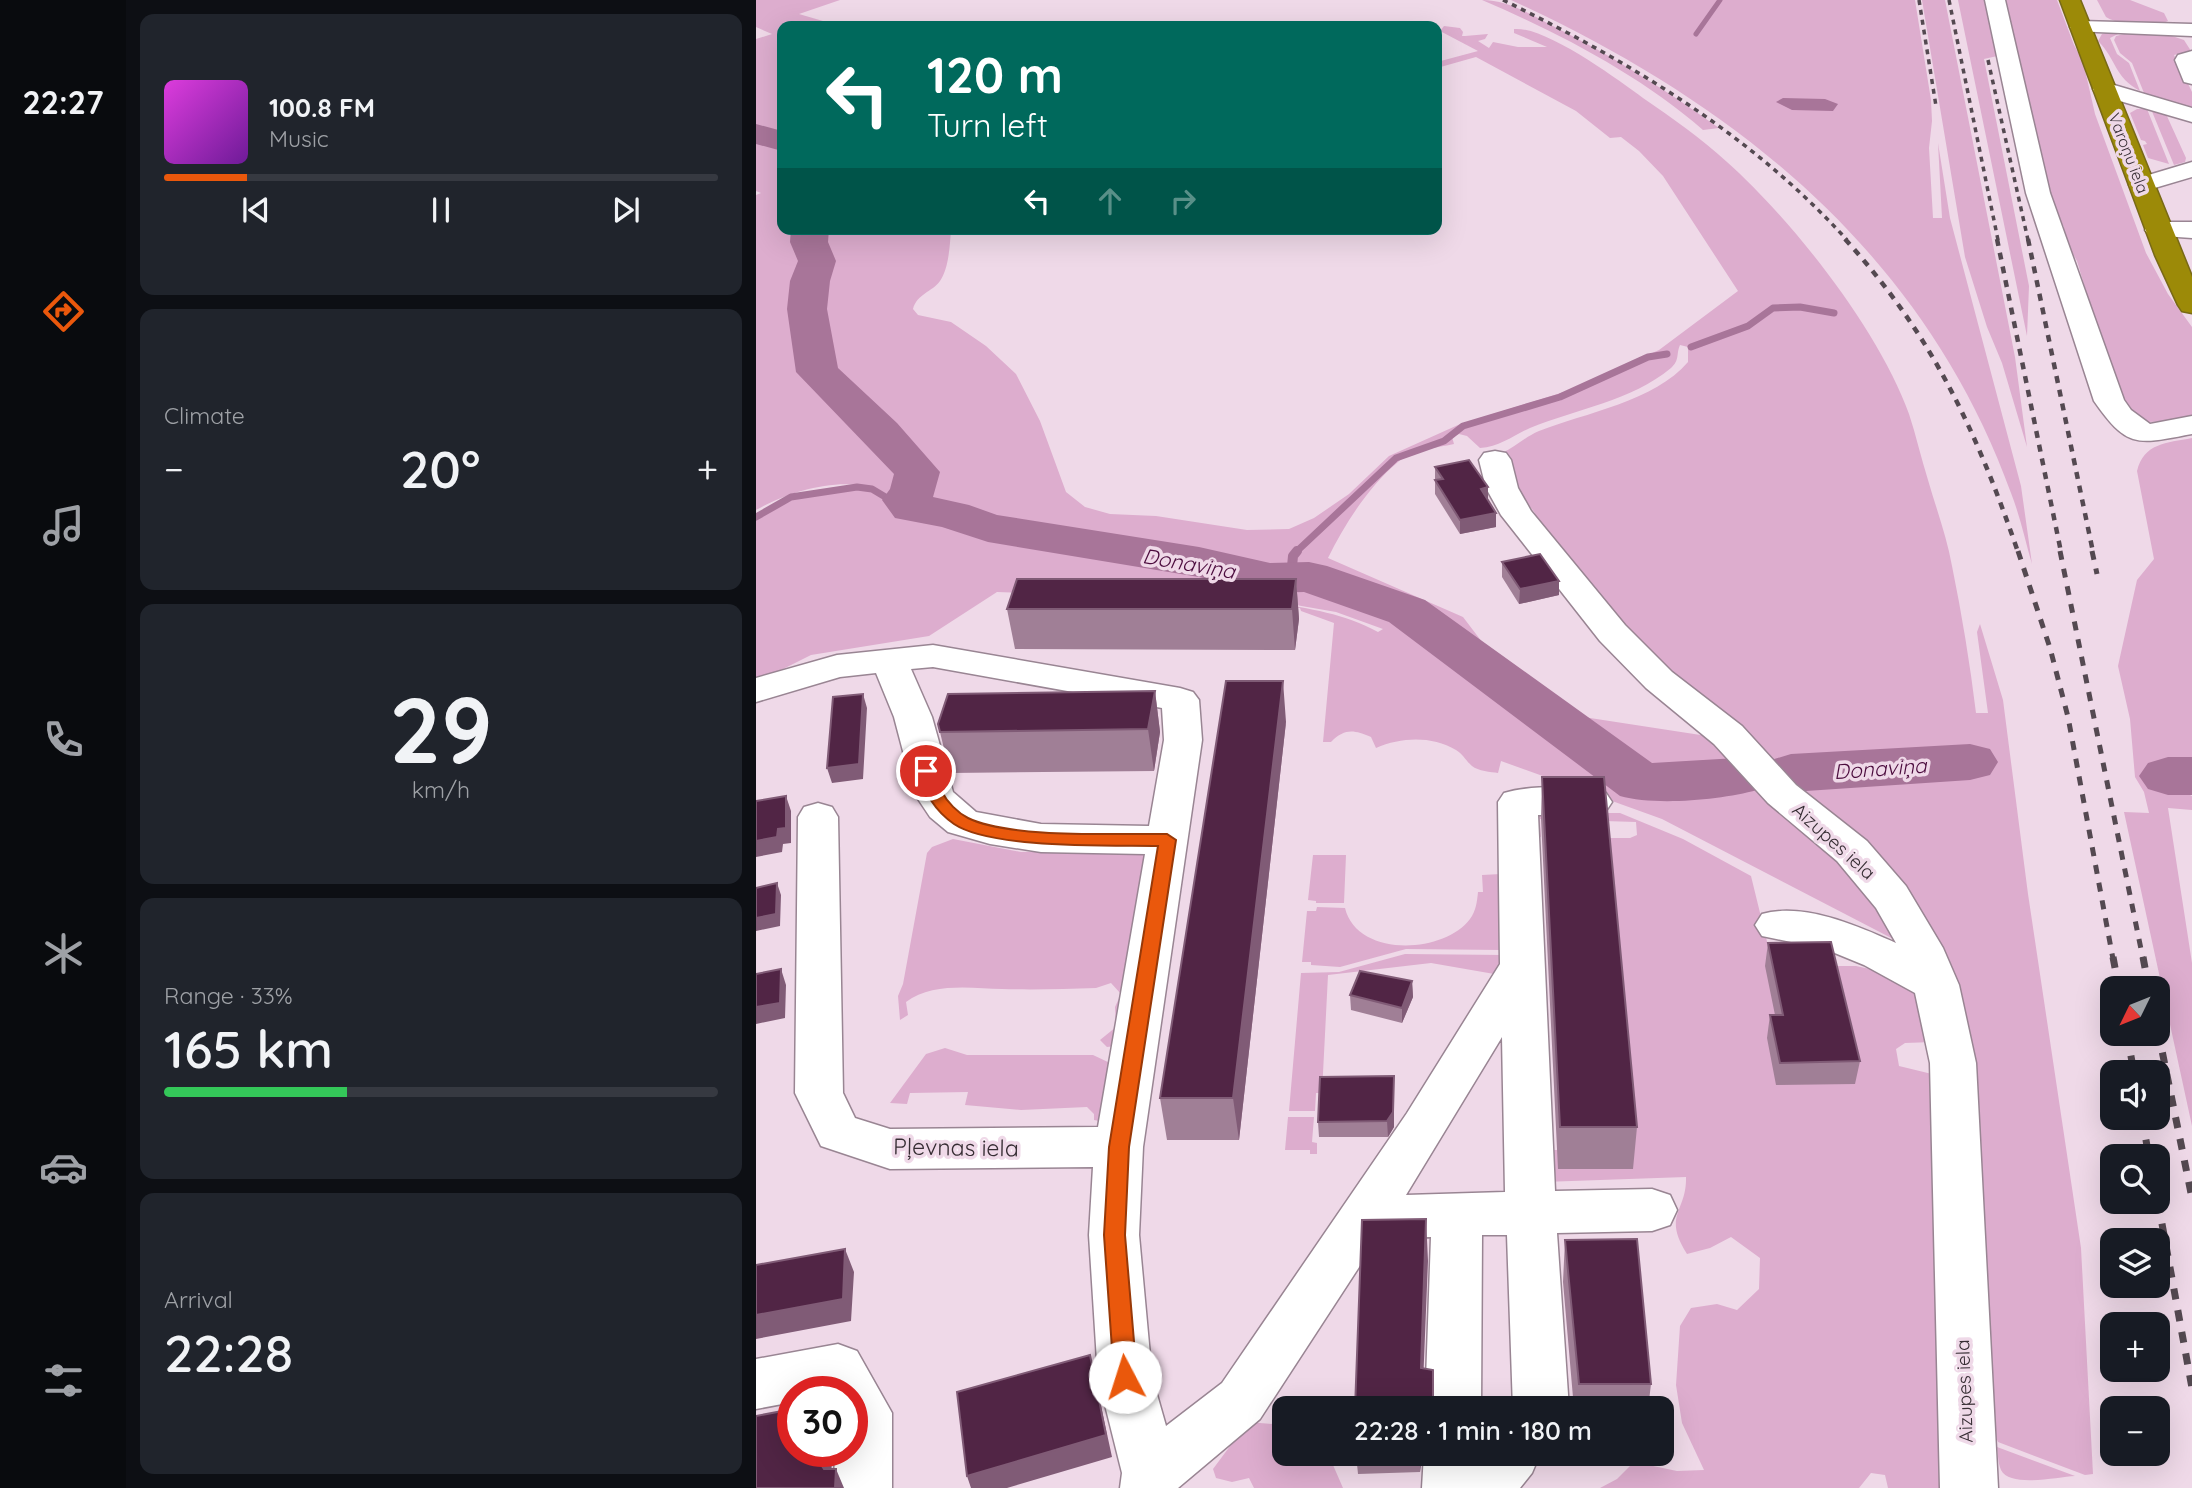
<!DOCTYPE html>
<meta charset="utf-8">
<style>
:root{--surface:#171b24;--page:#20242c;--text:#f1f3f6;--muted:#9ea1a6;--line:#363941;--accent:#ea580c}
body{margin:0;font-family:Quicksand,sans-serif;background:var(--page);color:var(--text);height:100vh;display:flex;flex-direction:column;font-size:26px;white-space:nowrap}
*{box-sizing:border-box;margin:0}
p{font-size:23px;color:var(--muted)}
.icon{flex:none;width:38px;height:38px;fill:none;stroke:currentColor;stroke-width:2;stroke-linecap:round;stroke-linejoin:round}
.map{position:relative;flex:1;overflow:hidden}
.sheet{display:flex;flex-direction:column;gap:14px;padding:14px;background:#0d0f14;width:630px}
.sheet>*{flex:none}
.top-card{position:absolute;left:21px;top:21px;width:665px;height:214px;border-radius:14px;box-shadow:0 7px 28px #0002;background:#00695c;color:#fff;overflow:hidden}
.needle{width:46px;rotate:227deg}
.tools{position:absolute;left:1344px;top:976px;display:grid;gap:14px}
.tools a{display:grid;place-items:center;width:70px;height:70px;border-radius:14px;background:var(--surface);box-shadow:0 7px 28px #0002;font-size:35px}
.speed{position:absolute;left:21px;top:1376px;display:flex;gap:14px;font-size:35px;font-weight:700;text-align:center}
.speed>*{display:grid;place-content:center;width:91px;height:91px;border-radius:50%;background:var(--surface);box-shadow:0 7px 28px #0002;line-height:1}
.speed .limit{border:10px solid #d22;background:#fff;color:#111}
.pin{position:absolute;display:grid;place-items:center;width:60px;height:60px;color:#fff;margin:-30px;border:4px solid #fff;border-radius:50%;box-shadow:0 2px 7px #0007}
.me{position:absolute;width:77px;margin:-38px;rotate:355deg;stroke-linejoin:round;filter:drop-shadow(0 0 5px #0008)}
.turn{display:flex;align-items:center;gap:24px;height:147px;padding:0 35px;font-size:32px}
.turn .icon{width:91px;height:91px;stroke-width:2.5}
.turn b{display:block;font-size:49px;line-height:60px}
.lanes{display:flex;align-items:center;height:66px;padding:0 35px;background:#0003;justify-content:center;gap:35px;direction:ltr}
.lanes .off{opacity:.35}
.big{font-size:52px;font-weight:600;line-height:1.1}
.sheet .widget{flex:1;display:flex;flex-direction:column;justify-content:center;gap:10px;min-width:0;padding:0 24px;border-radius:14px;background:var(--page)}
.sheet .dial{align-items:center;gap:0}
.dial b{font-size:91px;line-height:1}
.song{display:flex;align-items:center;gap:21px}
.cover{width:84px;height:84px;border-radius:10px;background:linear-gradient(135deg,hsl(300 70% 55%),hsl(280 70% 35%))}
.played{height:7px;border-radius:4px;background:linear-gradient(90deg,var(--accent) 15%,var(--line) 15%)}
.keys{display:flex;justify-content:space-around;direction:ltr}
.heat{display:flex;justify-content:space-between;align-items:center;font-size:38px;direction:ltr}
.charge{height:10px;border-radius:5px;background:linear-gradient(90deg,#34c759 33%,var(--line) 0)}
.trip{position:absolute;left:516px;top:1396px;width:402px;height:70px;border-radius:14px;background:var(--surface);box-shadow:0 7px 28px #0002;font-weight:600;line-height:70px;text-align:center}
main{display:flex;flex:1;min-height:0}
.tabs{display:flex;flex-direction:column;width:126px;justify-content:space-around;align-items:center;background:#090b0e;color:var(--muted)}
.tabs .icon{width:49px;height:49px}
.tabs .selected{color:var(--accent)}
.tabs b{font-size:32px;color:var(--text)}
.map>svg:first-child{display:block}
.green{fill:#ddadce;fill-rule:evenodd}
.water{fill:#a87599}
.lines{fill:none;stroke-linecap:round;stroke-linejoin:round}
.stream-far2{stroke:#a87599;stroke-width:5}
.stream-far1{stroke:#a87599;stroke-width:7}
.stream{stroke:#a87599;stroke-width:10}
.river{fill:#a87599;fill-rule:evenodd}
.minor-casing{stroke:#998593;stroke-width:3}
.highway-casing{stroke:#786917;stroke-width:3}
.minor{fill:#fff;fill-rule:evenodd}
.highway{fill:#9c8a08;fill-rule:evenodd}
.rail-far3{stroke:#544951;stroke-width:3.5;stroke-dasharray:5 5;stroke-linecap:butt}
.rail-far2{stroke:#544951;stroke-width:4.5;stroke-dasharray:7 7;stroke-linecap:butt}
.rail-far1{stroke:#544951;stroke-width:5;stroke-dasharray:9 9;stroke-linecap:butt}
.rail{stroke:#544951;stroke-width:7;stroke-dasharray:11 11;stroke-linecap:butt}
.wall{fill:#a07f96}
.shaded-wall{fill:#805b76}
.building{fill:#512545;stroke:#805b76;stroke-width:2}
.route{fill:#ea580c;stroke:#983908;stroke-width:2}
.labels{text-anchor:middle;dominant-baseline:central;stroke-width:7;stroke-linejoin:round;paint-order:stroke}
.far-street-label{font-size:16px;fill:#362d33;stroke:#efd9e8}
.street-label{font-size:19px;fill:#362d33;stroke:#efd9e8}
.water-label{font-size:21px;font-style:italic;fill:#4b0b3d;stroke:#efd9e8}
.near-street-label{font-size:23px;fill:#362d33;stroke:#efd9e8}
</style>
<main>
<nav class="tabs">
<b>22:27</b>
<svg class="icon selected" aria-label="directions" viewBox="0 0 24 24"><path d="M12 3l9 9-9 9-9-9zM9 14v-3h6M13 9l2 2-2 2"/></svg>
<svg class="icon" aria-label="music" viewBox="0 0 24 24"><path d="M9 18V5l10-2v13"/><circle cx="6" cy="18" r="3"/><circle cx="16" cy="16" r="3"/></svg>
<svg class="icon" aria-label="phone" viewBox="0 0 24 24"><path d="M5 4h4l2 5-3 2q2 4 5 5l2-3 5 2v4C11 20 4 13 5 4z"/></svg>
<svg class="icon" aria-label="climate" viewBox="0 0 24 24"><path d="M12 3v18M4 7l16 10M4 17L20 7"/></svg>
<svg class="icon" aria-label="car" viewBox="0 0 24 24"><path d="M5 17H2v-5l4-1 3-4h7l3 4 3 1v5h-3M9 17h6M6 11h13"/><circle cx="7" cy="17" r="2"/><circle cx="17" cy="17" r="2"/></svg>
<svg class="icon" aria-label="filters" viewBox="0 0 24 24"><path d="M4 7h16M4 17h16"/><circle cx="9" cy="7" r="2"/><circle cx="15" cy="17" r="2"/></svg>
</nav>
<section class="sheet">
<div class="widget">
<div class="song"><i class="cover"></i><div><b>100.8 FM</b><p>Music</p></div></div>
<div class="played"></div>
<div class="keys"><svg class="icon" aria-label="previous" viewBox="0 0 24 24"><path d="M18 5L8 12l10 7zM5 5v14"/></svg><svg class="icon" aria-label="pause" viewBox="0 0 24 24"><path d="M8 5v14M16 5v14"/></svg><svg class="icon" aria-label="next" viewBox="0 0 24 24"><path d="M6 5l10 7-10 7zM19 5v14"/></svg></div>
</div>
<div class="widget"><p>Climate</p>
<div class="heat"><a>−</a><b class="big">20°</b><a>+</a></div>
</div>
<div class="widget dial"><b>29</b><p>km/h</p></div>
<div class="widget"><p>Range · 33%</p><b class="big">165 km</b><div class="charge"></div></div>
<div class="widget"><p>Arrival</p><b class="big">22:28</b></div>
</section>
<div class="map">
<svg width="1436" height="1488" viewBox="0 0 1436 1488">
<rect width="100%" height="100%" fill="#efd9e8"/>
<path class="green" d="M0,0h84l-41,14 41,12h-58v203h169c-1,15 -2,39 -11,52 -8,11 -23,13 -27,28l5,6 33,7 35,24 30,28 24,47 26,71 19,15 25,7 46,2 91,14 42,-1 25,-11 35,-24 40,-38 69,-31 109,-34 92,-41 79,-59 -75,-115 -24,-25 -18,-14 -11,1 -34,-27 -100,-54 -39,11v-6l41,-11 -38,-20 4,-5 16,2 3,4 -1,4h3l23,-2 -3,5 -7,2 11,7 4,-6 25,5h29l-33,-14v-4c31,-3 103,50 129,69 29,20 58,40 84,64 66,59 152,168 182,252 7,21 12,44 19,66 8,28 19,57 24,86 10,49 18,98 24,147h12l-11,-81 3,-8 23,76 25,194 53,354 12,226 -8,1 -87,-33 -3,-7 -11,-3 -4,-12 2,-36 -5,-151 -6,-37 3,-90 -8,-16 -1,-65 -27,-67 -4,-1 -1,-8 -36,-55 -34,-40 -65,-53 -68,-71 -68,-55 -51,-53 -73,-88 -4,-12 3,-4c-9,-26 -46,-20 -35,-65 13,-6 23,-16 37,-22 46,-18 116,-30 149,-69v-15l-8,-2c-4,9 0,15 -9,23 -40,33 -94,41 -141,60 -18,8 -30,19 -50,20l-13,-12 -8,-2 -7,3 2,7c-18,4 -41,6 -56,18 -29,24 -54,63 -70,96l135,59 42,55 59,42 156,24c23,14 34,37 53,55 24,22 53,38 75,64l-3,3c5,9 10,9 17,13 16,9 46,58 48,76l-3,1 -8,-8 -237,-123 -161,-58 -3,12c-7,-1 -20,-2 -26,-7 -6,-5 -9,-12 -16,-16 -24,-14 -54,-13 -80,-2l-5,-11c-17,-7 -26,-9 -40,5h-8l11,-119 -33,-12 -1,-3h-28v-5c37,5 73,11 106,29l5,-3 -47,-17 -103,-18 -12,5 -224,-7 -68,44 -118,19 -46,23 -9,1v-160l35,-20 45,-9h34v-3c-35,-9 -83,5 -114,23v-315l5,-2 -5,-2v-152l16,-5 -16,-7zM161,507l43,6 33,13 56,7 1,7 -54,-7 -79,-23z
M726,0c26,0 48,14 71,26 58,29 113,64 166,102l-16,2c-63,-55 -144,-97 -221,-130z
M755,0h404l16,100 1,21 -3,27 4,70h9l-4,-75 12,75 71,268 11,78c-7,-24 -12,-48 -21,-71 -87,-240 -275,-390 -500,-493z
M1166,0h23l70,357 12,90 -25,-84 -15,-36 -22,-70z
M1202,0h34l14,54 -22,5 45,227 -2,50z
M1243,0h58l17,45 9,16 12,53 51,139 22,41 24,33v94l-47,1 -7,-3 -20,-21 -41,-137 -14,-25 1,-9 -10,-17z
M1341,0h33l34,13 4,8c-16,7 -47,5 -62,-4z
M1358,31l6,2 -10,5 7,16 12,9 11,28c-26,-14 -23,-31 -42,-50l4,-7z
M1368,34l48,2 12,4 7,11 -17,4 18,37v16l-48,-15 -12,-30 -12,-10 -6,-13 2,-4z
M1381,109h10l22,55 -21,-6 -5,-13 4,-1 -2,-3 -4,-1 -11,-27z
M1395,109l15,5 20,44 -1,4 -11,3z
M1436,438v325h-10l-19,7 3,13 26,13v14l-24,-2 24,155v163l-68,-314 25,1 -5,-21 -9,-15 -5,-58 -12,-53 19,-86 17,-21 -17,-88c7,-28 29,-28 55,-33z
M786,813h78l63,26 68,37 22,90h83l28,6 36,21 13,49 -28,1 -9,6 3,17 37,9 22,413h-70l-3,-13 -14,-2 -12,15h-259l17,-9 17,-17 43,9 27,-1 -22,-47 -6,-38 4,-59 11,-18 26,-4 20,6 22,-21 1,-31 -29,-21 -21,11 -23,6c-25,-39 0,-42 -1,-77l-143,5 -2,-32h16l47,-312h26l7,-3 -1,-13 -96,-3 1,18 -12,-1 1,-19z
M197,839l68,13 128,-2 -34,196 -8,1 -7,-7 16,-13 -1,-20 6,-13 -10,-11 -15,5c-31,1 -62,2 -94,1 -30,-1 -70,-7 -96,13l2,13 -8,5 -2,-24 5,-12 24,-131 5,-6z
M557,855h33l-2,48h-28v-2l-8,-1z
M745,874l1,76 -96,-1 -66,18 -29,-2v-3h-9l5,-51h9l1,-4 28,1c12,50 99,46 125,11 6,-8 7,-17 8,-27h5l-1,-17z
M649,954l98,1 -3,20 -69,-12 -103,12 -6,118h-6l-1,18h-26l12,-138 38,-1z
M189,1048l22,7h126l17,8 -5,55 -6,3 -5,-1v-6l-7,-7 -66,3 -56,-5 3,-13 -58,1 -3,11 -17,-1 36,-49z
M532,1117h26l-2,25 5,1v11h-7v-4h-25z
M492,1422l36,3v29h36l13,11 10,23h-89l-5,-10 -17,4 -16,-4 -3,-9z
M1241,1447l78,29c-18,1 -65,12 -74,-6 -3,-7 -3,-16 -4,-23z"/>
<path class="water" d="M1027,98l42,1 13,5 -5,7 -41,-1 -16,-8z"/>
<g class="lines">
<path class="stream-far2" d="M940,34l24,-34"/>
<path class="stream-far1" d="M935,347l57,-21 25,-18 27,-1 34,6
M0,517l35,-20 66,-10 15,2 15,9 19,2
M540,552l100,-94 48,-17 19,-15 97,-29 88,-40 19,-3"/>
<path class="stream" d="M535,577l2,-21 4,-5"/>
<path class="river" d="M0,124l26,7v20l-26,-7z
M35,229h38l-1,13 8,19 -6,20 -3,28 11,59 59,55 43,49 -7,25 36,8 28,10 202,32 71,16 39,-1 18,4 98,34 227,163 85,-5 20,6 6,9 8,-13 20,-6 179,-10 20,5 8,13 -8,13 -20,5 -179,12 -20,-6 -6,-9 -8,13c-36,10 -102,16 -137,6l-231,-174 -85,-30 -34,1 -71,-16 -211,-35 -46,-15 -47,-9 -13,-18 8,-11 4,-15 -98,-102 -9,-63 3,-28 8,-20 -8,-19z
M1412,757h24v38h-24l-20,-6 -9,-13 9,-13z"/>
<defs>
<path id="minor" d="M1229,0h20l45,193 74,207 7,10 19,14 42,-8v18c-54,10 -64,16 -98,-33l-68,-208z
M1324,21l112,3v12l-119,-5 -3,-4 3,-4z
M1436,51v33l-8,-2 -9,-22 3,-5z
M1348,82l88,26v14l-96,-28 -3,-5 3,-5z
M1436,162v15l-51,15 -9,-2 -3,-5 3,-5z
M1402,222h34v16l-43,-3 -4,-5 4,-5z
M739,451l11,2 5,7 7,28 13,23 94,114 47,47 70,54 54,59 71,56 39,45 37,62 16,37 17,78 22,425h-58l-10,-425 -15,-70 -51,-28 -39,-16 -63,-13 -7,-11 7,-11c42,-12 96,12 134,29l-20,-35 -39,-47 -69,-58 -54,-59 -68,-56 -46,-47 -99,-126 -15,-27 -7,-28 5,-7z
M177,645l247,43 13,4 6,8 3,40 -59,407 -4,88 13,142 14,49 56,-43 185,-270 93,-149 -2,-162 6,-9c27,-8 75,-8 102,0l6,9 -6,9 -14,4h-54l17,376 97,-2 18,6 7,15 -7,15 -18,6 -95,2 12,176h-56l-6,-174h-25l-1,174h-56l6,-172 -53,1 -118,181 -82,69h-58l2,-15 -24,-96 -9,-142 4,-68 -203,2 -69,-23 -26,-53 3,-276 6,-10 14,-4 14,4 6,10 5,276 12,25 35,11 208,-2 47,-273 -104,-2 -51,-8 -42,-12 -18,-15 -16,-24 -20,-76 -18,-44 -36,4 -84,25v-24l81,-23zM177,667l229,41 2,32 -15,86 -108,-2 -65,-12 -23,-20 -21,-75 -21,-48zM746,1037l3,155 -99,3z
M82,1344l19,7 35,62v75h-58l1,-37h17v-60h-59v11l-37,7v-50z
M668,1454h116l-8,19 -12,15h-98z"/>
<path id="highway" d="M1304,0h20l112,277v36l-10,-2 -4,-6 -23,-50z"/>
</defs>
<use href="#minor" class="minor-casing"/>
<use href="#highway" class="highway-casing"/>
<use href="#minor" class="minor"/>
<use href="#highway" class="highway"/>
<path class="rail-far3" d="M747,0c127,62 248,134 344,240
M1163,0l17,106
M1193,0l49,240
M1232,60l40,180"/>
<path class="rail-far2" d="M1089,239c88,97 131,191 173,313
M1241,239l64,313
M1272,239l65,313"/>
<path class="rail-far1" d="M1262,551l32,97 18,69 45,242
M1304,551l83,408
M1336,551l5,23"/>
<path class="rail" d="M1357,957l6,32
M1387,957l6,32
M1402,1031l34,167
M1371,1034l7,39
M1386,1118l7,39
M1402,1202l34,186"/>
</g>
<path class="wall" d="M679,467l53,33 8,27 -36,7 -25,-40z
M746,562l57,33 -40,9 -17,-27z
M540,579l3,40 -4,31 -280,-1 -8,-40z
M399,691l5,41 -6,39 -204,2 -12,-49z
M530,722l-47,418h-72l-7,-42z
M786,777l95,350 -4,42h-75l-17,-350z
M1012,943l92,118 -5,23 -79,1 -9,-47 3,-23h5l-10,-49z
M656,981l1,16 -11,26 -51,-13 -1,-15z
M638,1076v51l-6,10h-69l-1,-15z
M809,1240l86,144 -3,25h-74l-11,-127z
M600,1454h66l-2,18 -62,2z"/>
<path class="shaded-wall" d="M732,487v14l-7,-12z
M740,513v14l-36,7v-14z
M540,579l3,40 -4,31 -3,-41z
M803,581v14l-40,9 1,-15z
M527,681l3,41 -47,418 -6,-42z
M399,691l5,41 -6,39 -6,-42z
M107,694l4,14 -4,71 -31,4 -5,-15z
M30,796l5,15v32l-8,1 -1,8 -26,5v-16l22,-12z
M21,883l4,12 -1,31 -24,5v-13z
M25,969l5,16 -1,33 -29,6v-17z
M656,981l1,16 -11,26v-15z
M638,1076v51l-6,10 -1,-16z
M670,1219l2,42 -6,148 -1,-41z
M89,1249l9,23 -3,49 -95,18v-24z
M334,1355l22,102 -105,31h-36l-4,-12z
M66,1451h10l-1,37 -9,-22z
M664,1454h2l-2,18z
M80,1469l8,19h-9z"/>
<path class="building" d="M713,460l19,27 -7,2 15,24 -36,7 -25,-40 8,-1 -8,-12z
M784,554l19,27 -39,8 -18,-27z
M261,579h279l-4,30h-285z
M470,681h57l-50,417h-73z
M399,691l-7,38 -208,3 -2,-8 10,-30z
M107,694l-4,70 -32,4 6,-71z
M786,777h62l33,350h-77z
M30,796v32l-8,1 -1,8 -21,4v-40z
M21,883l-1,31 -20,4v-30z
M1075,942l29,119 -80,2 -10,-48h13l-15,-72z
M25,969l-1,34 -24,4v-33z
M604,971l52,10 -10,27 -52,-13z
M638,1076l-1,36 -6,9 -69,1 2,-45z
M670,1219l-5,149 12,2v39h-78l7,-189z
M881,1239l14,145h-72l-14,-144z
M89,1249l-2,50 -87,16v-50z
M334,1355l16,80 -139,41 -10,-84z
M37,1409v42h29v15l2,3h12l-1,19h-79v-72z"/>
<path class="route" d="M170,766c12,3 11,16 16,26 5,10 16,21 26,26 43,21 150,15 199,16l9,6 -47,307 -4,88 12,142 -4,8 -8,3 -8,-3 -3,-8 -10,-142 5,-88 49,-301c-48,-1 -167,3 -204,-22 -20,-14 -29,-31 -36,-53z"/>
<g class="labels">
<g class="far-street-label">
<text transform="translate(1373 153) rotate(69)">Varoņu iela</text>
</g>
<g class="street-label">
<text transform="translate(1078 841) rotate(42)">Aizupes iela</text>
<text transform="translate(1208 1391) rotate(-92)">Aizupes iela</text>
</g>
<g class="water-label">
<text transform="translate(433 563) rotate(10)">Donaviņa</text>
<text transform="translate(1124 768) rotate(-4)">Donaviņa</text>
</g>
<g class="near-street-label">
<text transform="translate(200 1147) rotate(1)">Pļevnas iela</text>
</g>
</g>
</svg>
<div class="tools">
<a><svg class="needle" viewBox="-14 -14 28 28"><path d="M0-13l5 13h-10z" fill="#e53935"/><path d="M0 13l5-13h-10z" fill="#9ea1a6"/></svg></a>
<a><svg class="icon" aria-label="sound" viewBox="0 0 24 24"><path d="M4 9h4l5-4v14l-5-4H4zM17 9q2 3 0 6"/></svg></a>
<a><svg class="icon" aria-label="search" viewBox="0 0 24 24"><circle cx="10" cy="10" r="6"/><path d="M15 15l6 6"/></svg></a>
<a><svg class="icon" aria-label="layers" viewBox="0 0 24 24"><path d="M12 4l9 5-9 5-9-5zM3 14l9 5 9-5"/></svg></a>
<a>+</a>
<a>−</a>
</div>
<div class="speed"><div class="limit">30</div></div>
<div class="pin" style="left:170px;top:771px;background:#d93025"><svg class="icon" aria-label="arrive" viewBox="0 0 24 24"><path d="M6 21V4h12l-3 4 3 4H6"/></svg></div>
<svg class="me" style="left:369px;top:1377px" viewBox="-20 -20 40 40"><circle r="19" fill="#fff"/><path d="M0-13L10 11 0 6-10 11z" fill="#ea580c"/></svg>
<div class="trip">22:28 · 1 min · 180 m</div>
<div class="top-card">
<div class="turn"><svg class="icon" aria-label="left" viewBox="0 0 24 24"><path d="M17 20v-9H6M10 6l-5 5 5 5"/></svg><div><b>120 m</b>Turn left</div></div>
<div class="lanes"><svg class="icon" aria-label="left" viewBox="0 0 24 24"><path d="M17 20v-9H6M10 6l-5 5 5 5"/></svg><svg class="icon off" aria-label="ahead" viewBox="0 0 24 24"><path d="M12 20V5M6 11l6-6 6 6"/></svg><svg class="icon off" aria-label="right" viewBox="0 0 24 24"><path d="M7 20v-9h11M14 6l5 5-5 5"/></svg></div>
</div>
</div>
</main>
